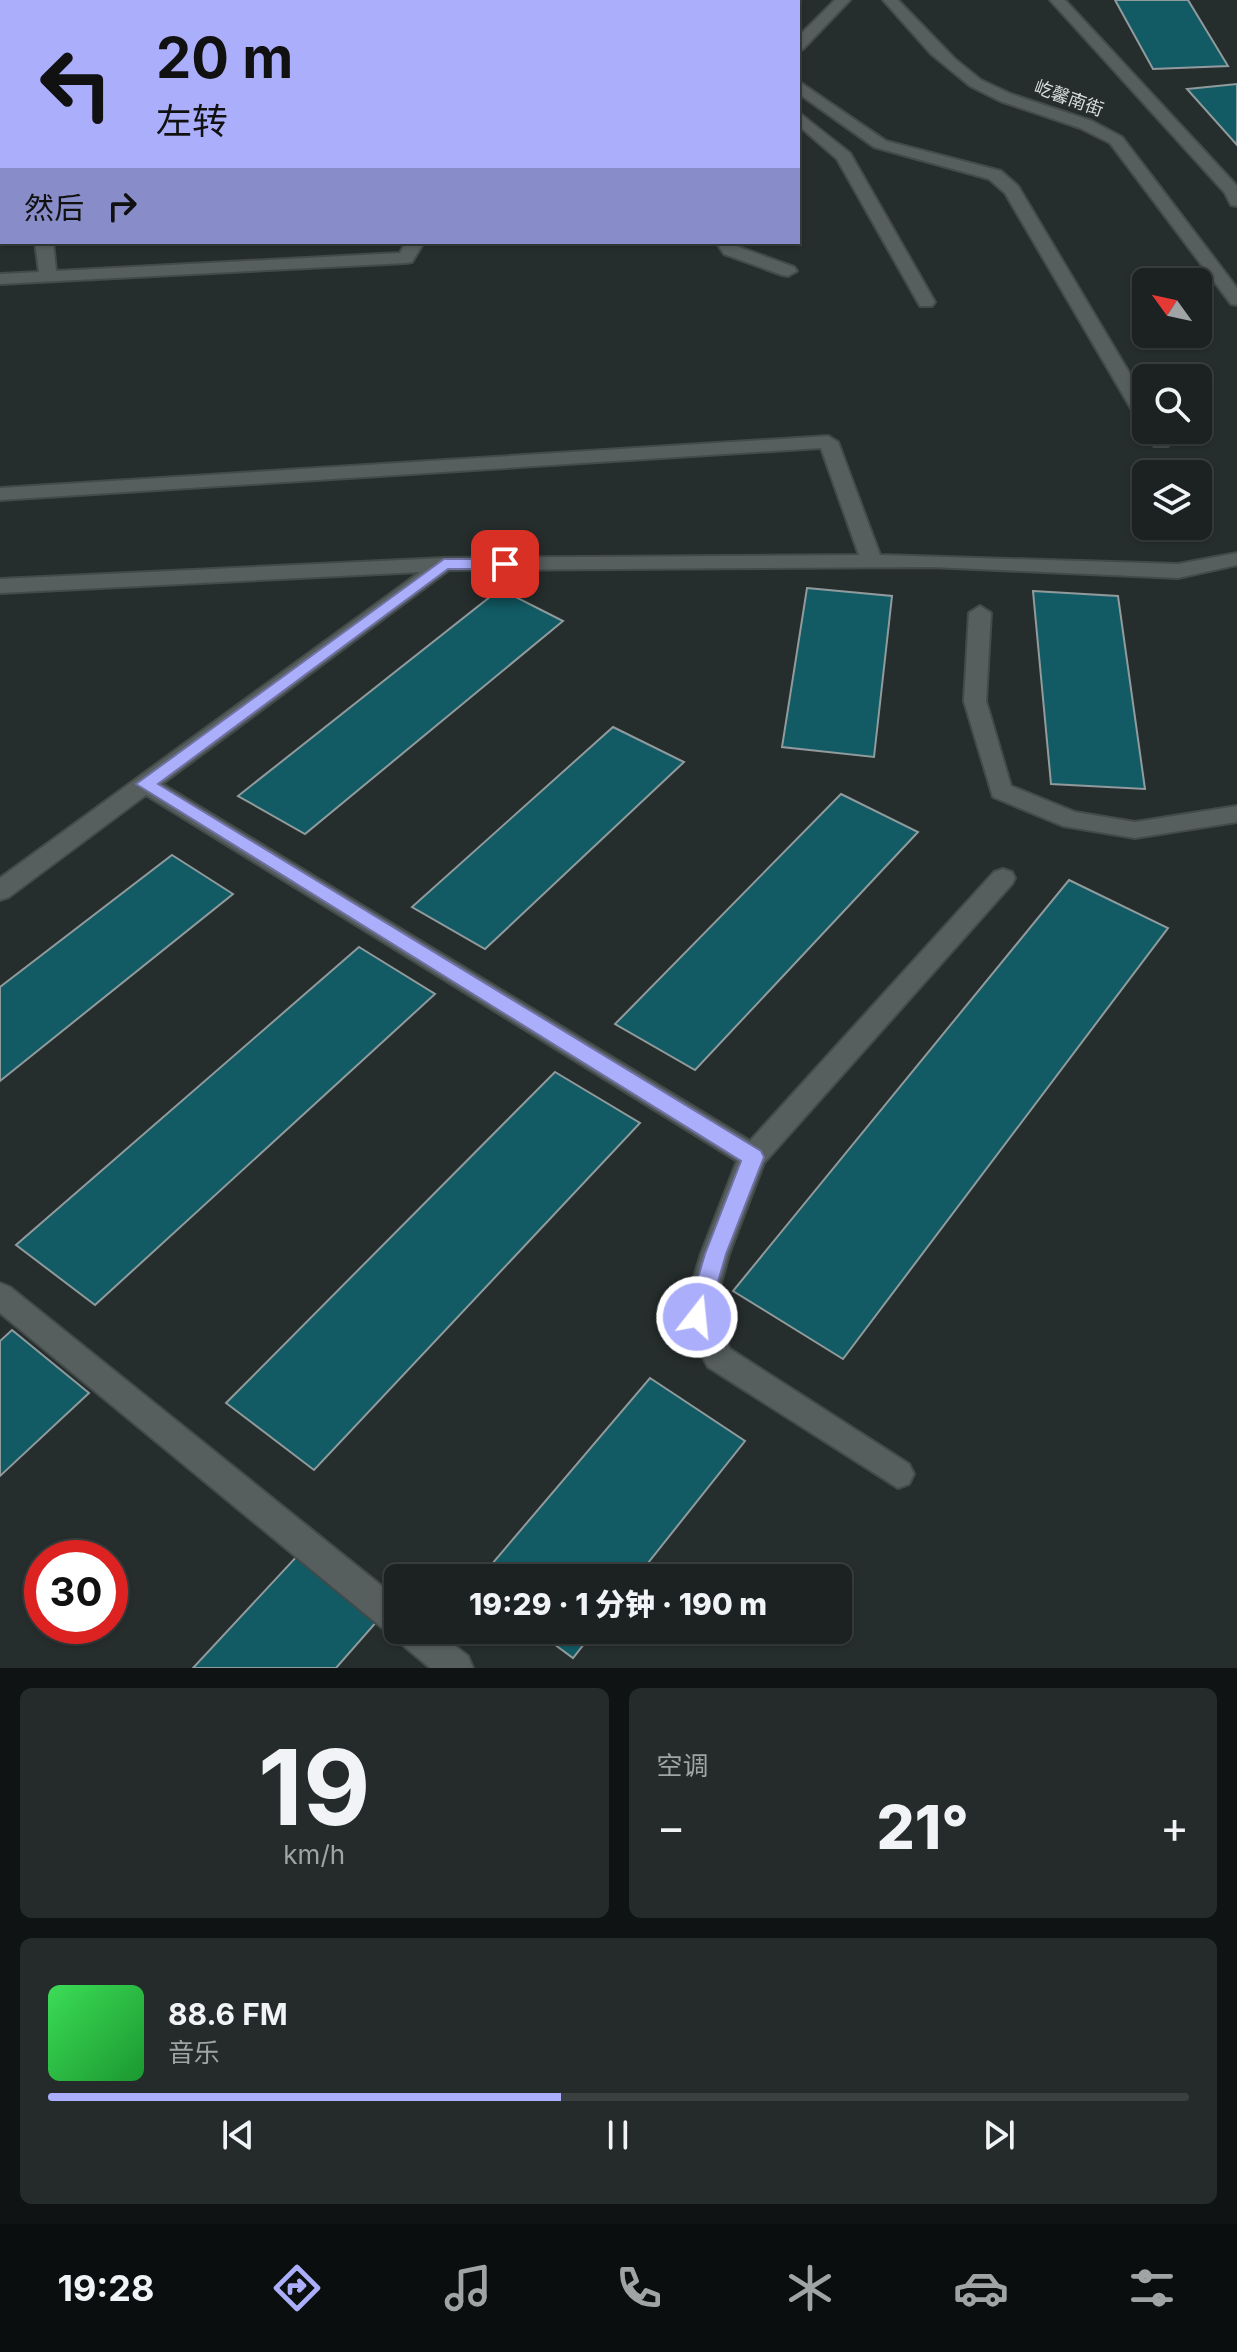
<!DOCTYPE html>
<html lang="zh">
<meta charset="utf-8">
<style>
:root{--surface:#1c2222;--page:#252a2a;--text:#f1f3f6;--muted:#a0a4a5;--line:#3a3f40;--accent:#abaffb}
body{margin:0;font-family:Inter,"Noto Sans SC",sans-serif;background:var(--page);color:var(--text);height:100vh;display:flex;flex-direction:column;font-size:30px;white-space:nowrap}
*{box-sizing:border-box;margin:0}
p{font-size:26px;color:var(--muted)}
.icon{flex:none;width:44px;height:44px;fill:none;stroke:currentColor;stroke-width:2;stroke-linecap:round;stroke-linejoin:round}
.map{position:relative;height:1668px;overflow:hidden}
.sheet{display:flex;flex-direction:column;gap:20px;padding:20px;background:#0f1313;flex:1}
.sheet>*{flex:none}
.hud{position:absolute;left:0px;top:0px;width:800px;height:244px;box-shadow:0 2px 6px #0004,0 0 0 2px var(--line);background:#abaffb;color:#111;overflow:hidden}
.needle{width:52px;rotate:303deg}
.buttons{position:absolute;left:1132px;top:268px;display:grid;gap:16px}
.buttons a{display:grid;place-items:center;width:80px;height:80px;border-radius:12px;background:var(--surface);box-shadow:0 2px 6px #0004,0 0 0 2px var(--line);font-size:40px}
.speed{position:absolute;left:24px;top:1540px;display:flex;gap:16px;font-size:40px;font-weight:700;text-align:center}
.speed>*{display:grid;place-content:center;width:104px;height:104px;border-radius:50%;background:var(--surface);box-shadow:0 2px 6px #0004,0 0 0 2px var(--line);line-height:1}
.speed .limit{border:12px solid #d22;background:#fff;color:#111}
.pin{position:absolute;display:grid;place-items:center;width:68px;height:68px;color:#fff;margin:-34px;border-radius:16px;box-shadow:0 4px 12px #0006}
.me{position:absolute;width:88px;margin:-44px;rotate:16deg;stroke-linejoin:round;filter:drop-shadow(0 0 6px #0008)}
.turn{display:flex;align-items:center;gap:28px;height:168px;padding:0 24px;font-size:36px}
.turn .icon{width:104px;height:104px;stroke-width:2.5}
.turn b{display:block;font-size:56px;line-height:68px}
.then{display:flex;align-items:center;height:76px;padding:0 24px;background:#0003;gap:16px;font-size:30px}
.big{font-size:60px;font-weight:800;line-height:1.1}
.sheet .tile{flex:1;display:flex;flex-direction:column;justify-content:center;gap:12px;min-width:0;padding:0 28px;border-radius:12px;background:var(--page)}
.sheet .dial{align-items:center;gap:0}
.dial b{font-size:104px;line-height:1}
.song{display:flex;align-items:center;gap:24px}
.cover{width:96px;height:96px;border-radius:12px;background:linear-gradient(135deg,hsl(130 70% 55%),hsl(130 70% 35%))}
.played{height:8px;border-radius:4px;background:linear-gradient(90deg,var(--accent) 45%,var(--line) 45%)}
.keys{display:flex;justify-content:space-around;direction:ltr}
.heat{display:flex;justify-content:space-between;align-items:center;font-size:44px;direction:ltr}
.sheet .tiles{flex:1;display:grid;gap:20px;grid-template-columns:1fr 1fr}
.tile:last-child{grid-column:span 2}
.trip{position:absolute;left:384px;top:1564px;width:468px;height:80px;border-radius:12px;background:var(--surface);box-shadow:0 2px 6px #0004,0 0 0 2px var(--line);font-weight:800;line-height:80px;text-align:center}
.dock{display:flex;height:128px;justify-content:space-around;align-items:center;background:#0b0e0e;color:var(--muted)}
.dock .icon{width:56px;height:56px}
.dock .current{color:var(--accent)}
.dock b{font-size:36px;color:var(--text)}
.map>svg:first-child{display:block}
.building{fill:#125b64;stroke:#919a9c;stroke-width:2}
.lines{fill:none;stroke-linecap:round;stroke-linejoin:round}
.street-casing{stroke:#434a4a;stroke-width:4}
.secondary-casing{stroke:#434a4a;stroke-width:4}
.street{fill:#565f5e;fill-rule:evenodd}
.secondary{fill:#42786c;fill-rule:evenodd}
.route{fill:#abaffb;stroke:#6f72a3;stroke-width:2}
.labels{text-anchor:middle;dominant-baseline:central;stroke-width:8;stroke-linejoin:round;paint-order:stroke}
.far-street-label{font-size:18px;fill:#d8dddd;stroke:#262e2d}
</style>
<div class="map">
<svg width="1237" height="1668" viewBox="0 0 1237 1668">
<rect width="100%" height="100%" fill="#262e2d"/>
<path class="building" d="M1115,0h73l40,66 -75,3z
M1237,84v61l-50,-56z
M807,588l85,8 -18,161 -92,-10z
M500,589l63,32 -258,213 -67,-38z
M1033,591l85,5 27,193 -94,-5z
M613,727l71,35 -199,187 -73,-42z
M841,794l77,38 -223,238 -80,-46z
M172,855l61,39 -233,187v-94z
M1069,880l99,48 -325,431 -110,-68z
M359,947l76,47 -340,311 -79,-60z
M555,1072l85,51 -326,347 -88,-67z
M12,1330l77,63 -89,83v-135z
M650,1378l95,63 -109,137h-156z
M298,1555l81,64 -43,49h-143z
M535,1630h60l-22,28z"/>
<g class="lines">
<defs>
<path id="street" d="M40,0h26l1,2h-26z
M835,0h15l-47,49 -5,2v-14z
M883,0h15l57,59 26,21 30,14 81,27 30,16 115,151v17l-6,-1 -121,-161 -30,-15 -80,-27 -30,-15 -39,-32z
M1050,0h15l172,186v20l-6,-1 -6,-12z
M0,12h2v8h-2z
M798,81l88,60 115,30 17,15 128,215v22l-10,-6 -131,-224 -16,-14 -115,-32 -76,-54z
M798,112l52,41 85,149 -3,4h-12l-83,-147 -39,-34z
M35,242h18l3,29 344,-18 6,-11h18l-12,20 -6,1 -406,21v-10l39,-2z
M716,242h18l2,4 58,21 3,4 -9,5 -6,-1 -58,-21z
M1146,427v3h18l7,12 -3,4h-14l-10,-16z
M828,436l10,6 42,113 298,9 59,-11v12l-59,13 -247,-11 -482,3 -287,214 588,357 244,-269 9,-3 9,3 3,6 -3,6 -248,279 -35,91 -17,62 18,33 179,115 5,10 -5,10 -11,4 -190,-121 -26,-50 19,-63 36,-93 -591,-366 -137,102 -9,3v-22l420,-306 -420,21v-14l444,-21 415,-3 -38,-107 -821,52v-12z
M980,606l11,7 -5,88 25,85 64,26 60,10 102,-16v16l-102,16 -72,-12 -70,-29 -29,-96 5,-88z
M0,1283l10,4 388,312v31h37l33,26 5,12h-43l-32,-27 -2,-6 -10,-4 -386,-318z"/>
<path id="secondary" d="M2,29v10l-2,1v-10z"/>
</defs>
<use href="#street" class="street-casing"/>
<use href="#secondary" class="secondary-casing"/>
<use href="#street" class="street"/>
<use href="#secondary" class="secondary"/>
</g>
<path class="route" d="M444,559h61l8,5 -8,5h-57l-290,215 603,367 3,6 -38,97 -18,63 -3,7 -8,3 -8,-3 -3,-7 19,-63 36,-93 -605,-377z"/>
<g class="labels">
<g class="far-street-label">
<text transform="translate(1069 98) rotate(20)">屹馨南街</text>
</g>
</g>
</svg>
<div class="buttons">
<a><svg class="needle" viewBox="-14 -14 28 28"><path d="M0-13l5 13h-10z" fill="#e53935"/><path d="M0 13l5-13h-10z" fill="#a0a4a5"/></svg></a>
<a><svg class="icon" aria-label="search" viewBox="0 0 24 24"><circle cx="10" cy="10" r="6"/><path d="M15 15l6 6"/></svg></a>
<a><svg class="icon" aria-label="layers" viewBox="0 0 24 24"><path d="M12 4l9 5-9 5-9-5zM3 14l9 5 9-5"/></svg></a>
</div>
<div class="speed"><div class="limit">30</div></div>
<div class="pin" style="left:505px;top:564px;background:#d93025"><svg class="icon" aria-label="arrive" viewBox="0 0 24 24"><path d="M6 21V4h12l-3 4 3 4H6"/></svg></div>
<svg class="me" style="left:697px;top:1317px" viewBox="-20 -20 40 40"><circle r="17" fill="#abaffb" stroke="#fff" stroke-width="3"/><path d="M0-11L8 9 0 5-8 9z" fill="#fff"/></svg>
<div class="trip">19:29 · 1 分钟 · 190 m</div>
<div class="hud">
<div class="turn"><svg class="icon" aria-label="left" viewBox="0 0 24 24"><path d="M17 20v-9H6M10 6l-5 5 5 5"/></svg><div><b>20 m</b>左转</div></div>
<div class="then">然后<svg class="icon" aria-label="right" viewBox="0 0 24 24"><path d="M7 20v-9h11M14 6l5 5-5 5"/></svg></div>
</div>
</div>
<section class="sheet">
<div class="tiles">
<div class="tile dial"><b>19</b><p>km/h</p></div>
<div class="tile"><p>空调</p>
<div class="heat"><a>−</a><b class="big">21°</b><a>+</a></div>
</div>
<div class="tile">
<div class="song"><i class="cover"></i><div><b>88.6 FM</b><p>音乐</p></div></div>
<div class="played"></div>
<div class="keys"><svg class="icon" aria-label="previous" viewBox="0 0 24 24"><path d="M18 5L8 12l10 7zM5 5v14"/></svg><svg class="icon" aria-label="pause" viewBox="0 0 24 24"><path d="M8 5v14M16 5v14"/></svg><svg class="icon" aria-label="next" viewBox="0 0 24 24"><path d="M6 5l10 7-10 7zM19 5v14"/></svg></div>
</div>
</div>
</section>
<nav class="dock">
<b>19:28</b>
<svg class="icon current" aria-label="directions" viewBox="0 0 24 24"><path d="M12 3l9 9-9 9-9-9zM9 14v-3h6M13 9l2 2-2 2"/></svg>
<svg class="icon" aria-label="music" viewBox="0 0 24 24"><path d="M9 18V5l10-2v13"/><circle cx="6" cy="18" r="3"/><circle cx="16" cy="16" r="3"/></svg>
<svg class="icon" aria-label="phone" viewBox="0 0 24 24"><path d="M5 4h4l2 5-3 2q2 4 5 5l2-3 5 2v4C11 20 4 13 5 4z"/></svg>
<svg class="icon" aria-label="climate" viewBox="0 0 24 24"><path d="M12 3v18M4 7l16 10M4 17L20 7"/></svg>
<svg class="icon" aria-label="car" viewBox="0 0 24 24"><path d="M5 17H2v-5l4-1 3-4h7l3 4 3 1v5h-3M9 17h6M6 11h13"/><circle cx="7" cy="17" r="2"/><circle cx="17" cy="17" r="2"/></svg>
<svg class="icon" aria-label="filters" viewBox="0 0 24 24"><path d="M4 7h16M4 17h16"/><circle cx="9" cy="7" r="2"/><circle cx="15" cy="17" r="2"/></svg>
</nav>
